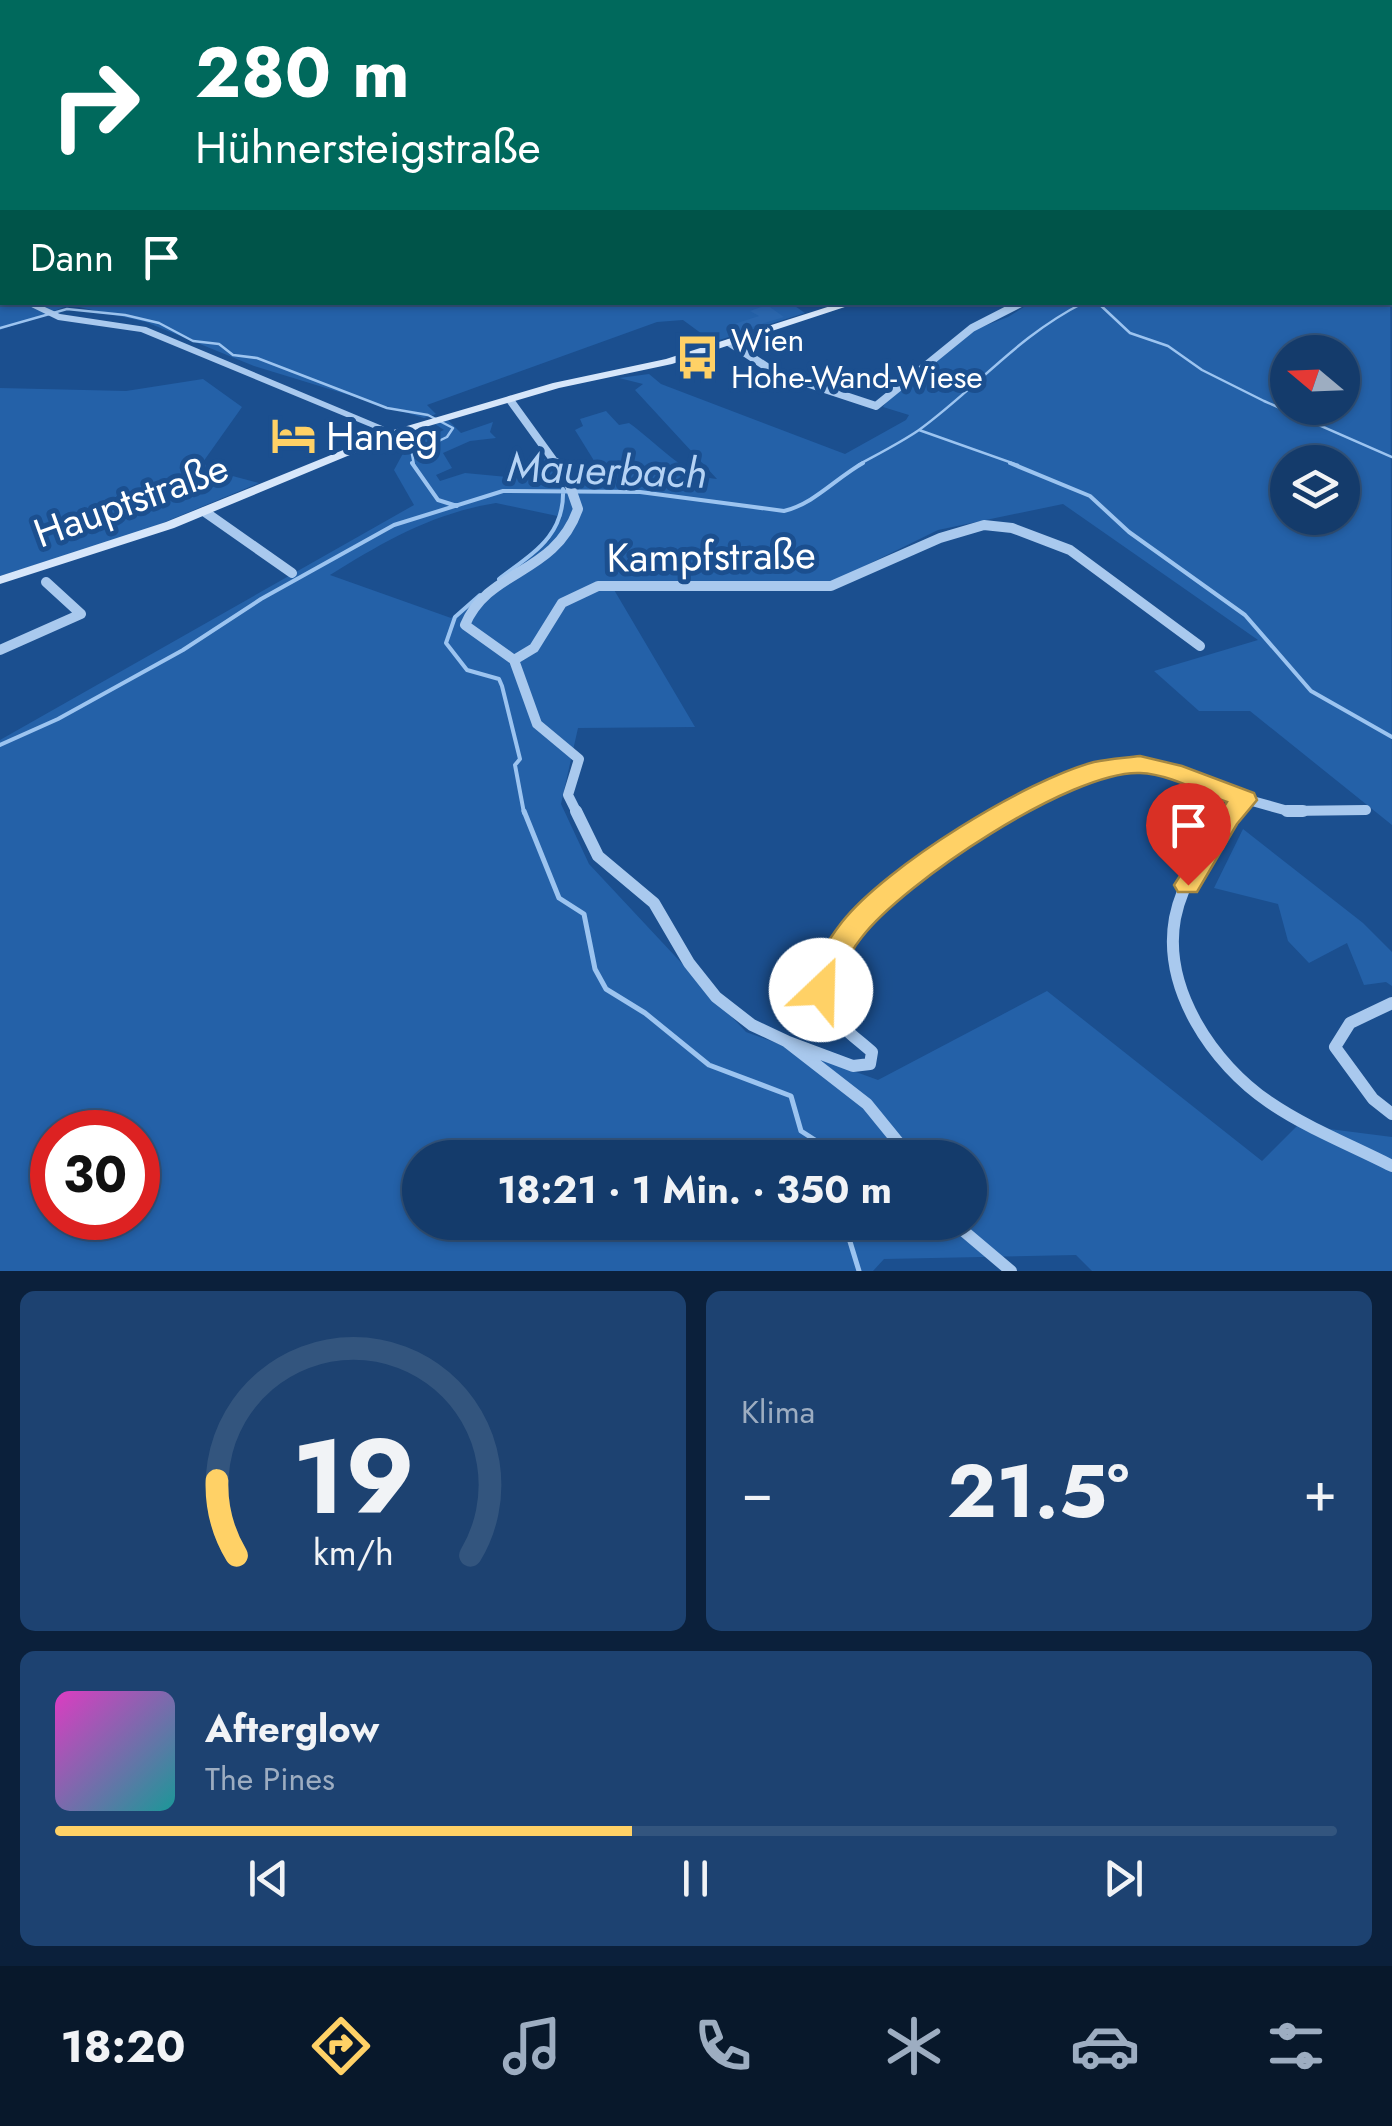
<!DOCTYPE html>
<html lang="de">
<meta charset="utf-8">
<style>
:root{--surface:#143b6b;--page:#1d4271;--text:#f1f3f6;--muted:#9dadc1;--line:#33557e;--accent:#ffd166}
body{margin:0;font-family:Jost,sans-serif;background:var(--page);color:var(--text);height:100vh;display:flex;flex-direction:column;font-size:38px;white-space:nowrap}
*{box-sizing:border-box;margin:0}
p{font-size:32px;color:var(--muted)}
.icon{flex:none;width:55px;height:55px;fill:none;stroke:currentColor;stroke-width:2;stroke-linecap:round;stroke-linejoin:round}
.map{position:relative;height:1271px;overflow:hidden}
.sheet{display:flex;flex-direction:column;gap:20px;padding:20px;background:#0b203b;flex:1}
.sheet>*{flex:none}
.hud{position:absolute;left:0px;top:0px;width:1392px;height:305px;box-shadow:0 2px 8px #0004,0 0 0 2px var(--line);background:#00695c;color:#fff;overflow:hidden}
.needle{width:65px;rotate:289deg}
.fabs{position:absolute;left:1270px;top:335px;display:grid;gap:20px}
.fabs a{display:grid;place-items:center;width:90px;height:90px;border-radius:50%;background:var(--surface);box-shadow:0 2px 8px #0004,0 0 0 2px var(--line);font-size:50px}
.speed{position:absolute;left:30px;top:1110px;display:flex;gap:20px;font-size:50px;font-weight:700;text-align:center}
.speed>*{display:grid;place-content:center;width:130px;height:130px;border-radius:50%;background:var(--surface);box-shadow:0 2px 8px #0004,0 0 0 2px var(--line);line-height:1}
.speed .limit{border:15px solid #d22;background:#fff;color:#111}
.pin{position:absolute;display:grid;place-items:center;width:85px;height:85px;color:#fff;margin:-102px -42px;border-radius:50% 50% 50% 0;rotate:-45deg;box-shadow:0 0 10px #0007}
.pin .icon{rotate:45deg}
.me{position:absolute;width:110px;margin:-55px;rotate:24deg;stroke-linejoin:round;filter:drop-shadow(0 0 8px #0008)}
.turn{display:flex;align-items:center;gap:35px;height:210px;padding:0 30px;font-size:45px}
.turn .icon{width:130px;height:130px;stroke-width:2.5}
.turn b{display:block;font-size:70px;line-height:85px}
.then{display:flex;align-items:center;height:95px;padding:0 30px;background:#0003;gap:20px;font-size:38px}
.big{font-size:75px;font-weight:700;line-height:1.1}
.sheet .card{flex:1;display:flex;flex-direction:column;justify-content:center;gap:15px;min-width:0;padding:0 35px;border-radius:15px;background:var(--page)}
.sheet .dial{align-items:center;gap:0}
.dial svg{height:260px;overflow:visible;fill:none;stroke:var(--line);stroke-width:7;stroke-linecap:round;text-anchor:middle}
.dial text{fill:var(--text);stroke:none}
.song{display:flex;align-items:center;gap:30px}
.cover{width:120px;height:120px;border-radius:15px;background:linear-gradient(135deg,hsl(310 70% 55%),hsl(180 70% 35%))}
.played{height:10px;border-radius:5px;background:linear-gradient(90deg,var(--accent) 45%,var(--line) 45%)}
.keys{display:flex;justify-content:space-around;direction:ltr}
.heat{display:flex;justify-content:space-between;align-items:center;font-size:55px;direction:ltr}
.sheet .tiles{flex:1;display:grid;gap:20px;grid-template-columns:1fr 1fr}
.card:last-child{grid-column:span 2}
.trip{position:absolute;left:402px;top:1140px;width:585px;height:100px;border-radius:50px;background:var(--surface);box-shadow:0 2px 8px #0004,0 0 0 2px var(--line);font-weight:700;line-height:100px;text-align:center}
.menu{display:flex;height:160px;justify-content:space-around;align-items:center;background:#08182b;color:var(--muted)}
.menu .icon{width:70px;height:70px}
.menu .selected{color:var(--accent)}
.menu b{font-size:45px;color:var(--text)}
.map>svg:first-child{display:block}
.green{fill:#2461a8;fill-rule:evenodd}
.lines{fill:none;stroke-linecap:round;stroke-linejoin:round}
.stream-far2{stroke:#9cc4f0;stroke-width:2.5}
.stream-far1{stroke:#9cc4f0;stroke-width:4}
.stream{stroke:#9cc4f0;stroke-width:5}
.building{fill:#2a66ad}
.minor-far2{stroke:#a9c9ee;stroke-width:8}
.minor-far1{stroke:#a9c9ee;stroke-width:10}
.minor{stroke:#a9c9ee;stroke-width:12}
.tertiary{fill:#a9c9ee;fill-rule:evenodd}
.secondary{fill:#d6e6fa;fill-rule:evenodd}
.route{fill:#ffd166;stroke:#a68842;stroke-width:2.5}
.labels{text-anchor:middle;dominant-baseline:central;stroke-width:10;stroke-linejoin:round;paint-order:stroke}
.far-poi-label{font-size:32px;fill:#fff;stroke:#1b4f8f;text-anchor:start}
.poi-label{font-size:40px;fill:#fff;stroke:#1b4f8f;text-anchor:start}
.street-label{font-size:40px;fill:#fff;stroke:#1b4f8f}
.water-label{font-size:42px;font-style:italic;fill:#b5d3f5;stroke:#1b4f8f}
</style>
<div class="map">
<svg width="1392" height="1271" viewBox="0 0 1392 1271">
<rect width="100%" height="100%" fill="#1b4f8f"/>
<path class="green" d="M0,0h1392v143l-2,-141h-1388v300h787l16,11 -92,29 -30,-22 -26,2 -230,83 9,9 -12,4 -170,-52 -108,-44 -76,-17 -70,25z
M1390,220l2,605 -142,-114h-51l-45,-40 104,-31 -195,-136 -125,26 -108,53h-220l85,144 -117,1 -17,76 28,60 157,168 132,48 169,-89 215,170 36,-36 94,12v134h-300l-16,-16 -192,4 -11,12h-873v-531l414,-235 -20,-35 13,-24 37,-16 -9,-6 13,-4 13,13 32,-11 -3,10 6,6 -26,3 -27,12 9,15 -16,7 4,6 25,-8 53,5 8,-15 19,-4 21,34 13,-1v-10l22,-10 -26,-42 8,-4 -3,-7 26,-8 13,14 10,-2c26,18 56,54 88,56l-82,-89 8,-6 -24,-6 30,-4 12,10 184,70 61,-34 3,-5 -26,-8 3,-5 88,-72 34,-13 22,-14 360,-1zM1288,352h54v56h-54zM1288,462h54v56h-54zM496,503l66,14 -13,24 -98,77 -121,-43c53,-33 103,-62 166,-72zM52,1132h86v86h-86zM420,1158h550v64h-550z
M203,379l39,28 -39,55 7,8 49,13 -111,46 -148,47v-188l126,3z
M1243,829l120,94 29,29v34l-6,-4 -22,3 -17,-42 -38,20 -21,-22 -10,-37 -64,-16z"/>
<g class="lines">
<path class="stream-far2" d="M107,2l7,-2
M1112,2h29
M1180,2h12
M1212,2h15
M1237,2l6,-2
M1097,302l33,31 38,13 34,24 62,31 128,56
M0,328l67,-19 58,6 34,8 34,18 26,3 14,11 24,3 130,50 41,7 25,13 -6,9 -35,17 2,11
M919,430l99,35
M858,465c20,-11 42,-22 61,-35 59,-43 98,-94 166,-128"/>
<path class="stream-far1" d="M412,463l26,37 19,6
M1010,463l80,33 39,36 116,83 66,76 81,46
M499,579c34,-26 66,-43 64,-90
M480,595l-25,22 -9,26 21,27 32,9 3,7 18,73 -5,6 9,48
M0,745l58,-26 125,-69 78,-51 133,-74 109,-34 137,1 144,19c30,-7 52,-33 79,-48"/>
<path class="stream" d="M524,811l35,87 25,16 11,55 11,20 39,24 64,52 82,31 10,35 42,27
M844,1222l15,49"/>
</g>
<path class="building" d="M767,305l17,12 -45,14 -8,-6 28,-9 -9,-5z
M299,425l15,14 -26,8 -15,-14z"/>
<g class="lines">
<path class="minor-far2" d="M730,343l46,30 100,33 96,-78 51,-26
M510,400l47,65"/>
<path class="minor-far1" d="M556,463l12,17 10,29c-24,67 -89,59 -113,116l49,35 23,64 42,35 -11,36 9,18
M205,512l87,61
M0,650l81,-36 -35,-32
M514,660l20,-12 28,-45 36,-17h233l109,-48 44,-13 28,3 58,22 130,96
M1245,799l43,12 78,-1
M1007,813c101,-55 131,-61 238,-14l-13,14"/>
<path class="minor" d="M576,811l22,45 56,47 35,60 27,34 36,28 34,16 81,63 44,54
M1234,811c-25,31 -51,67 -59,107 -13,71 38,146 94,184 38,26 82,43 123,64
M1287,811h16
M1392,1003l-42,20 -15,24 38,52 19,15
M786,1041l67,25 17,-2 2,-12c-18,-16 -45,-34 -50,-58 -13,-64 142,-157 189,-183
M953,1222l58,49"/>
<path class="tertiary" d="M0,281l2,1v8l-2,-1z
M21,302h13l26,12 86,13 253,106 -1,2h-8l-249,-103 -83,-12z"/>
<path class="secondary" d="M1392,170v6l-2,1v-6z
M843,302h17l-188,62 -113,24 -161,47 -224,93 -174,56v-8l166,-54 224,-91 163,-48 113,-24z"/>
</g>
<path class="route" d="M1140,756l42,10 72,27 3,7 -20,24 -40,68h-19l-4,-7 53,-83c-27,-10 -58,-28 -87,-29 -68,-3 -237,110 -278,164 -16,19 -19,39 -31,60h-20l-5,-7c8,-27 19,-46 36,-68 44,-56 184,-142 252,-160 15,-3 31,-4 46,-6z"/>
<defs>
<symbol id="bus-bare" viewBox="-9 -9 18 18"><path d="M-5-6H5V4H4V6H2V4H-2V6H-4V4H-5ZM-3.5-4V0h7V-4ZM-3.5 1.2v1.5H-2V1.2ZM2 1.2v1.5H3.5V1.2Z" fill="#ffd166" stroke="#1b4f8f" stroke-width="2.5" paint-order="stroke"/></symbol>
<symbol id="hotel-bare" viewBox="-9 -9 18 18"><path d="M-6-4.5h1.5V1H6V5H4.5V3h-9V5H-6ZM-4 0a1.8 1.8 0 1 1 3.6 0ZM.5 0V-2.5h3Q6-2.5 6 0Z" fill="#ffd166" stroke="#1b4f8f" stroke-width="2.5" paint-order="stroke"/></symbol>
</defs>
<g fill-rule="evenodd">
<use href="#bus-bare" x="666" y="326" width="63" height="63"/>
<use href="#hotel-bare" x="262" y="404" width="63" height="63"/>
</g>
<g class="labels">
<g class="far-poi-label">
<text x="731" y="340">Wien<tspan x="731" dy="37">Hohe-Wand-Wiese</tspan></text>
</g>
<g class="poi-label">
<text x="326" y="436">Haneg</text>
</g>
<g class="street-label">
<text transform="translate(131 500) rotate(-20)">Hauptstraße</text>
<text transform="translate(711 556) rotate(-1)">Kampfstraße</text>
</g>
<g class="water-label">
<text transform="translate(607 470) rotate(2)">Mauerbach</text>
</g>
</g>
</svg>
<div class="fabs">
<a><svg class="needle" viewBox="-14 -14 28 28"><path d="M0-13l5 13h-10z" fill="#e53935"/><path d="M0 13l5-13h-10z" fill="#9dadc1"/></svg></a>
<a><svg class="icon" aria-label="layers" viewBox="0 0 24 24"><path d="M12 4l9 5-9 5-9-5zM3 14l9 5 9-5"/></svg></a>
</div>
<div class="speed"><div class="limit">30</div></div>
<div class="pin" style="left:1188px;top:885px;background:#d93025"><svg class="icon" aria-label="arrive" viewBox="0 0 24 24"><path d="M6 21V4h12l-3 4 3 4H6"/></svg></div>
<svg class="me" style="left:821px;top:990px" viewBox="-20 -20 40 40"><circle r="19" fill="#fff"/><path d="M0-13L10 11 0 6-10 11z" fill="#ffd166"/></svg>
<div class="trip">18:21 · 1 Min. · 350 m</div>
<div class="hud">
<div class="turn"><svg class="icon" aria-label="right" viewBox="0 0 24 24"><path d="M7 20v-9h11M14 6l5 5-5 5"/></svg><div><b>280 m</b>Hühnersteigstraße</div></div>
<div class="then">Dann<svg class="icon" aria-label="arrive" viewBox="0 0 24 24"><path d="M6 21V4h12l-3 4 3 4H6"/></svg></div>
</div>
</div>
<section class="sheet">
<div class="tiles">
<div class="card dial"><svg viewBox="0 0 100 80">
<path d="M14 69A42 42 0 1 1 86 69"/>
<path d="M14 69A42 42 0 0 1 8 46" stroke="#ffd166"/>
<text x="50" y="56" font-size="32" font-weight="700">19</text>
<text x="50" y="72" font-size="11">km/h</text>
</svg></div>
<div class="card"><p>Klima</p>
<div class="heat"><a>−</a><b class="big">21.5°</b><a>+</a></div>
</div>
<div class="card">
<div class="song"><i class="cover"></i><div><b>Afterglow</b><p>The Pines</p></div></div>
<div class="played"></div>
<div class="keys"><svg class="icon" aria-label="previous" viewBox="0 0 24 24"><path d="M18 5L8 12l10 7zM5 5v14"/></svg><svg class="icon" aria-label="pause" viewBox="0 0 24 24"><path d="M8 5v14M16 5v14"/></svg><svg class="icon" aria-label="next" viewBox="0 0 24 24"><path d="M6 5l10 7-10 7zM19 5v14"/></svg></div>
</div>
</div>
</section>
<nav class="menu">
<b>18:20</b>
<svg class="icon selected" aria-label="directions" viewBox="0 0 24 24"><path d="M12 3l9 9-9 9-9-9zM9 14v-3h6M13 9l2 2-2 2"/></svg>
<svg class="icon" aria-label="music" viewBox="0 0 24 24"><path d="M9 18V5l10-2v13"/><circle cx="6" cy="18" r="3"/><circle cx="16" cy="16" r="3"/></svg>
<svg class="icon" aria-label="phone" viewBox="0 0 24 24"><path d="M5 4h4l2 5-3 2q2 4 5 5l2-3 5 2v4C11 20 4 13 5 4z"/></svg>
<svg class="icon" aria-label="climate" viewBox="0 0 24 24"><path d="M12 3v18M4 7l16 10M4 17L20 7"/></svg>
<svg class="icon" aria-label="car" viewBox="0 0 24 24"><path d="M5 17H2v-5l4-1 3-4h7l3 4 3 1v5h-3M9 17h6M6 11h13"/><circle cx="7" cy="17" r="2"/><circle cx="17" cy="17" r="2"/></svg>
<svg class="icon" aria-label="filters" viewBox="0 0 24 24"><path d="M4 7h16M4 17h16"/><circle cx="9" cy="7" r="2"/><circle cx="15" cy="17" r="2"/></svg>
</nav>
